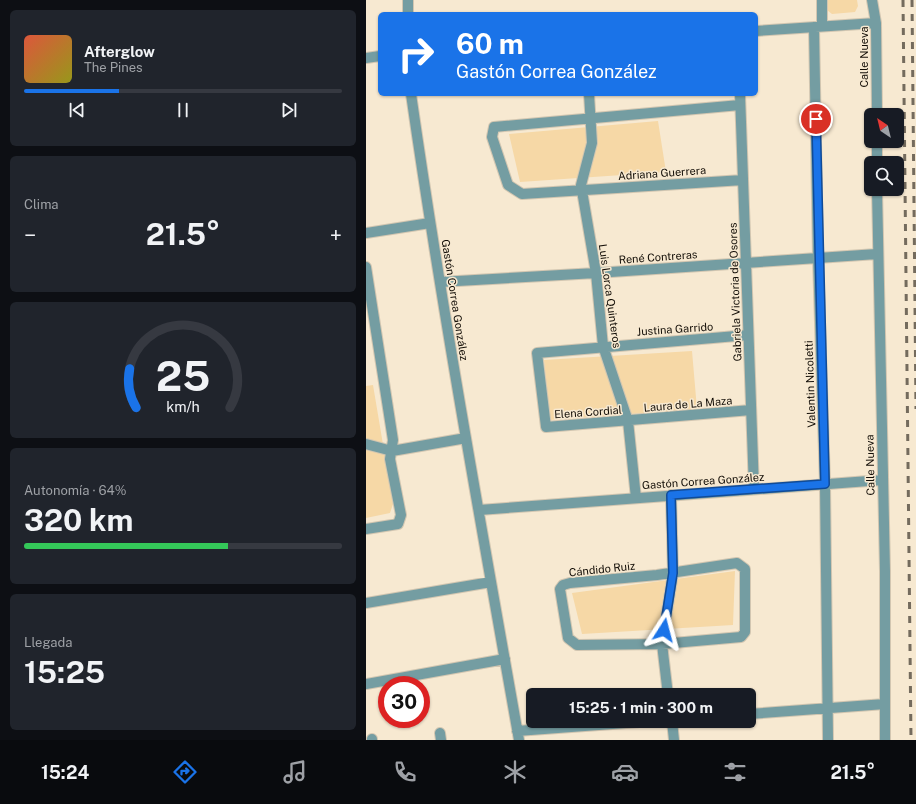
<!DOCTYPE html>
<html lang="es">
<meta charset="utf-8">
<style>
:root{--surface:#171b24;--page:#20242c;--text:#f1f3f6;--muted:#9ea1a6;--line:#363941;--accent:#1a73e8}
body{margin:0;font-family:"Public Sans",sans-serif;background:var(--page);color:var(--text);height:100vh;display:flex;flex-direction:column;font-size:15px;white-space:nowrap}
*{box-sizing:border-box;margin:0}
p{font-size:13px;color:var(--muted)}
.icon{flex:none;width:22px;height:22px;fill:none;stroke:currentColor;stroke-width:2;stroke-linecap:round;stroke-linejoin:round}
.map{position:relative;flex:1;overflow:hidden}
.panel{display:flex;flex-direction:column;gap:10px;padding:10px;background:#0d0f14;width:366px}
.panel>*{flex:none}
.banner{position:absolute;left:12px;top:12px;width:380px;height:84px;border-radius:6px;box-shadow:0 1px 3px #0004;background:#1a73e8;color:#fff;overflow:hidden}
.needle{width:26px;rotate:325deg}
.fabs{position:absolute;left:498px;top:108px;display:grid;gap:8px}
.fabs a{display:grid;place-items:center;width:40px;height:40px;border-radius:6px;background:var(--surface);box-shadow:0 1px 3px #0004;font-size:20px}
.speed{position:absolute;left:12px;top:676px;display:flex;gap:8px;font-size:20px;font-weight:700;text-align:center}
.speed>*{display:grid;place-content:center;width:52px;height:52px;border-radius:50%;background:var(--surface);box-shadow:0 1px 3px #0004;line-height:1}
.speed .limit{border:6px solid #d22;background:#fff;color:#111}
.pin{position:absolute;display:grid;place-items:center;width:34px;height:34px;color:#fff;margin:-17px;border:2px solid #fff;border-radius:50%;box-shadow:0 1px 4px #0007}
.me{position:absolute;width:44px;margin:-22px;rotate:9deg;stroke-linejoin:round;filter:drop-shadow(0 0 3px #0008)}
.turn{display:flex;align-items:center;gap:14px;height:84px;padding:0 12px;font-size:18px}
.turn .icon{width:52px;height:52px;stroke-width:2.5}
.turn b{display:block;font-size:28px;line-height:34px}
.big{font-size:30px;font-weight:700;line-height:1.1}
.panel .tile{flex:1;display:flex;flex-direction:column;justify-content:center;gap:6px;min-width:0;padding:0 14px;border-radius:6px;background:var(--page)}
.panel .dial{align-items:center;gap:0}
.dial svg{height:104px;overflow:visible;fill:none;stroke:var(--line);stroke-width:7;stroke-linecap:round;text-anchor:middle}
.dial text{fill:var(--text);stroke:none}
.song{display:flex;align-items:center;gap:12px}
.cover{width:48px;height:48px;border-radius:6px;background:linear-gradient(135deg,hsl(10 70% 55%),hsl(60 70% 35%))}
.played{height:4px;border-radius:2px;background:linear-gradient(90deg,var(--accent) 30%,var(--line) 30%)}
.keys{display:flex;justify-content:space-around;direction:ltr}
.heat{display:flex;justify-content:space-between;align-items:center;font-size:22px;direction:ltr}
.charge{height:6px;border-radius:3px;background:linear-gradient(90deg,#34c759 64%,var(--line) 0)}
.trip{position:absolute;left:160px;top:688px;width:230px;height:40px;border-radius:6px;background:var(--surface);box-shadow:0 1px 3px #0004;font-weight:700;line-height:40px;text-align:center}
.dock{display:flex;height:64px;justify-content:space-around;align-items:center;background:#090b0e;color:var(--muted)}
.dock .icon{width:28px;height:28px}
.dock .current{color:var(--accent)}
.dock b{font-size:18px;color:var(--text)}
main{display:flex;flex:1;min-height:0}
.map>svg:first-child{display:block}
.park{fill:#f6d8a6}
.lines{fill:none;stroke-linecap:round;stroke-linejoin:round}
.minor-casing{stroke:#d2c6b1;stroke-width:12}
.minor{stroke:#749da2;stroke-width:10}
.rail{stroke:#746b5d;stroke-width:3;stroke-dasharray:7 7;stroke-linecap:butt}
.route-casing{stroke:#114b97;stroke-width:10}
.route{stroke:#1a73e8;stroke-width:7}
.labels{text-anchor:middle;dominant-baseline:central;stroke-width:3;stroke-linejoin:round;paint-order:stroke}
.street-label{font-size:11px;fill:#120d06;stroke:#f7e9d1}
</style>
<main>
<section class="panel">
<div class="tile">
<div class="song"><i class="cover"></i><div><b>Afterglow</b><p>The Pines</p></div></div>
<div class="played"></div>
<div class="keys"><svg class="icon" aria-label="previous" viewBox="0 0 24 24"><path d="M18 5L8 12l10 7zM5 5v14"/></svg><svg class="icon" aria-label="pause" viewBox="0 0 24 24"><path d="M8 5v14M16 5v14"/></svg><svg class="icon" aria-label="next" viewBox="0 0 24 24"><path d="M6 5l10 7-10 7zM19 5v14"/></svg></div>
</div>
<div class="tile"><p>Clima</p>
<div class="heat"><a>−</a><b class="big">21.5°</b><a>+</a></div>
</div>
<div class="tile dial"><svg viewBox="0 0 100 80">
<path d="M14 69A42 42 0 1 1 86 69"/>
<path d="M14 69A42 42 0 0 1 9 39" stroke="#1a73e8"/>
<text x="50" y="56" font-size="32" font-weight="700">25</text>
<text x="50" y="72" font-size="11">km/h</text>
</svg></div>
<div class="tile"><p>Autonomía · 64%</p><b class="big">320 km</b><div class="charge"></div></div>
<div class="tile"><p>Llegada</p><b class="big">15:25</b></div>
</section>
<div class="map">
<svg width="550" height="740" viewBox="0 0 550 740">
<rect width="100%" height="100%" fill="#f7e9d1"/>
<path class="park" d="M461,0h30l1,6 -3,6 -23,2 -5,-4z
M292,121l8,51 -146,10 -11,-48z
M326,351l5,58 -147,11 -6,-60z
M7,385l20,119 -3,9 -24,5v-132z
M369,571l-2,54 -151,9 -10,-41z"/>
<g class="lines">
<defs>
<path id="minor" d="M456,0v26
M506,0l4,23 1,92
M42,14v-14
M448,27l4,231 7,226 3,256
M390,31l120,-8
M0,58l14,-2
M45,94c31,216 70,431 108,646
M223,94l3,49 -11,42 15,88 7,73 25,75 8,77
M374,94l14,395
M374,105l-246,22 -2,10 16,48 14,9 221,-14
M511,141v22
M511,189l8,382v169
M0,233l64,-10
M0,267l27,173 -3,19 11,56 -3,9 -32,5
M74,282l156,-9 281,-19
M382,335l-211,18 9,74 205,-17
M0,444l26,7 74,-13
M113,510l403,-30
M371,563l8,6v63l-4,5 -79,7 -85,1 -9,-7 -8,-49 3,-4 7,-2 87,-8z
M0,603l125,-21
M0,684l139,-25
M302,695l-6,-51 11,-71 -2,-78
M383,714l136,-10
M306,721l2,19
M151,731l136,-10
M74,733l1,7
M6,739v1"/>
</defs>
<use href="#minor" class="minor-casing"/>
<use href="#minor" class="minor"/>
<path class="rail" d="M537,0l8,740
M546,0l4,409"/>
</g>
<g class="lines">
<defs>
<path id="route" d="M298,630l9,-57 -2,-78 154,-11 -9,-365"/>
</defs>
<use href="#route" class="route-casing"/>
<use href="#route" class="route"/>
</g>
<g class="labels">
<g class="street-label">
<text transform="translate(498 57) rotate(-90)">Calle Nueva</text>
<text transform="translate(296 173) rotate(-4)">Adriana Guerrera</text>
<text transform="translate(292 257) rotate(-4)">René Contreras</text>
<text transform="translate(369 292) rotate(-92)">Gabriela Victoria de Osores</text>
<text transform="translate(244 296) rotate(82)">Luis Lorca Quinteros</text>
<text transform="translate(89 300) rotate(81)">Gastón Correa González</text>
<text transform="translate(309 329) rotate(-4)">Justina Garrido</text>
<text transform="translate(444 384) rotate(-92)">Valentin Nicoletti</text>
<text transform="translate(322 404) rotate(-5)">Laura de La Maza</text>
<text transform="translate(222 412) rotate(-4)">Elena Cordial</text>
<text transform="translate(504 465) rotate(-91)">Calle Nueva</text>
<text transform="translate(337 481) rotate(-4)">Gastón Correa González</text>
<text transform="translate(236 569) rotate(-6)">Cándido Ruiz</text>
</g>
</g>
</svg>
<div class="fabs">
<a><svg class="needle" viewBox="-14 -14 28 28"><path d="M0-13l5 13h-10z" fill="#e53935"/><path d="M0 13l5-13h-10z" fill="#9ea1a6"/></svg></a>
<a><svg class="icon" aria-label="search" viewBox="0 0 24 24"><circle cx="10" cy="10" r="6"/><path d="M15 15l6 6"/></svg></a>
</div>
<div class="speed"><div class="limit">30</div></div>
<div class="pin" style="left:450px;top:119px;background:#d93025"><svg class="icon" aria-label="arrive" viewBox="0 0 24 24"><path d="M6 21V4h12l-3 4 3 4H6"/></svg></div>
<svg class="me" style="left:298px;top:630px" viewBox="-20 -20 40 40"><path d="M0-17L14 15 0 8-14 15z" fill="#1a73e8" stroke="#fff" stroke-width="4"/></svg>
<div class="trip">15:25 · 1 min · 300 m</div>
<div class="banner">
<div class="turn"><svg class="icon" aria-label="right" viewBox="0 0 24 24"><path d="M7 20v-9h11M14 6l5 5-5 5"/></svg><div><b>60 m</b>Gastón Correa González</div></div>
</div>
</div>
</main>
<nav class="dock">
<b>15:24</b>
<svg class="icon current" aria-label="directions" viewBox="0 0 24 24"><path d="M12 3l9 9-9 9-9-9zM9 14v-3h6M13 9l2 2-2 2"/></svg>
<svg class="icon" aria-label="music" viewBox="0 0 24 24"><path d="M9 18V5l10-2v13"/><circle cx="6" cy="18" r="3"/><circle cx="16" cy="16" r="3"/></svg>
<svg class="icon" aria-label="phone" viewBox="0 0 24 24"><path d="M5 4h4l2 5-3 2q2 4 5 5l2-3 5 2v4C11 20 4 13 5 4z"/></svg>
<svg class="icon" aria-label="climate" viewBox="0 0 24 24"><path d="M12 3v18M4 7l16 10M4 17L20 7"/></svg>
<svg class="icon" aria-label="car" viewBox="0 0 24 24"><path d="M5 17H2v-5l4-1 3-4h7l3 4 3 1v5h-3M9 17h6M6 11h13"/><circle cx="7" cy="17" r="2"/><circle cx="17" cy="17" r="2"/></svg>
<svg class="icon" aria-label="filters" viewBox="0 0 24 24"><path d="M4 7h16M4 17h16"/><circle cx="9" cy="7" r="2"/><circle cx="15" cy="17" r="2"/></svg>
<b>21.5°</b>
</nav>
